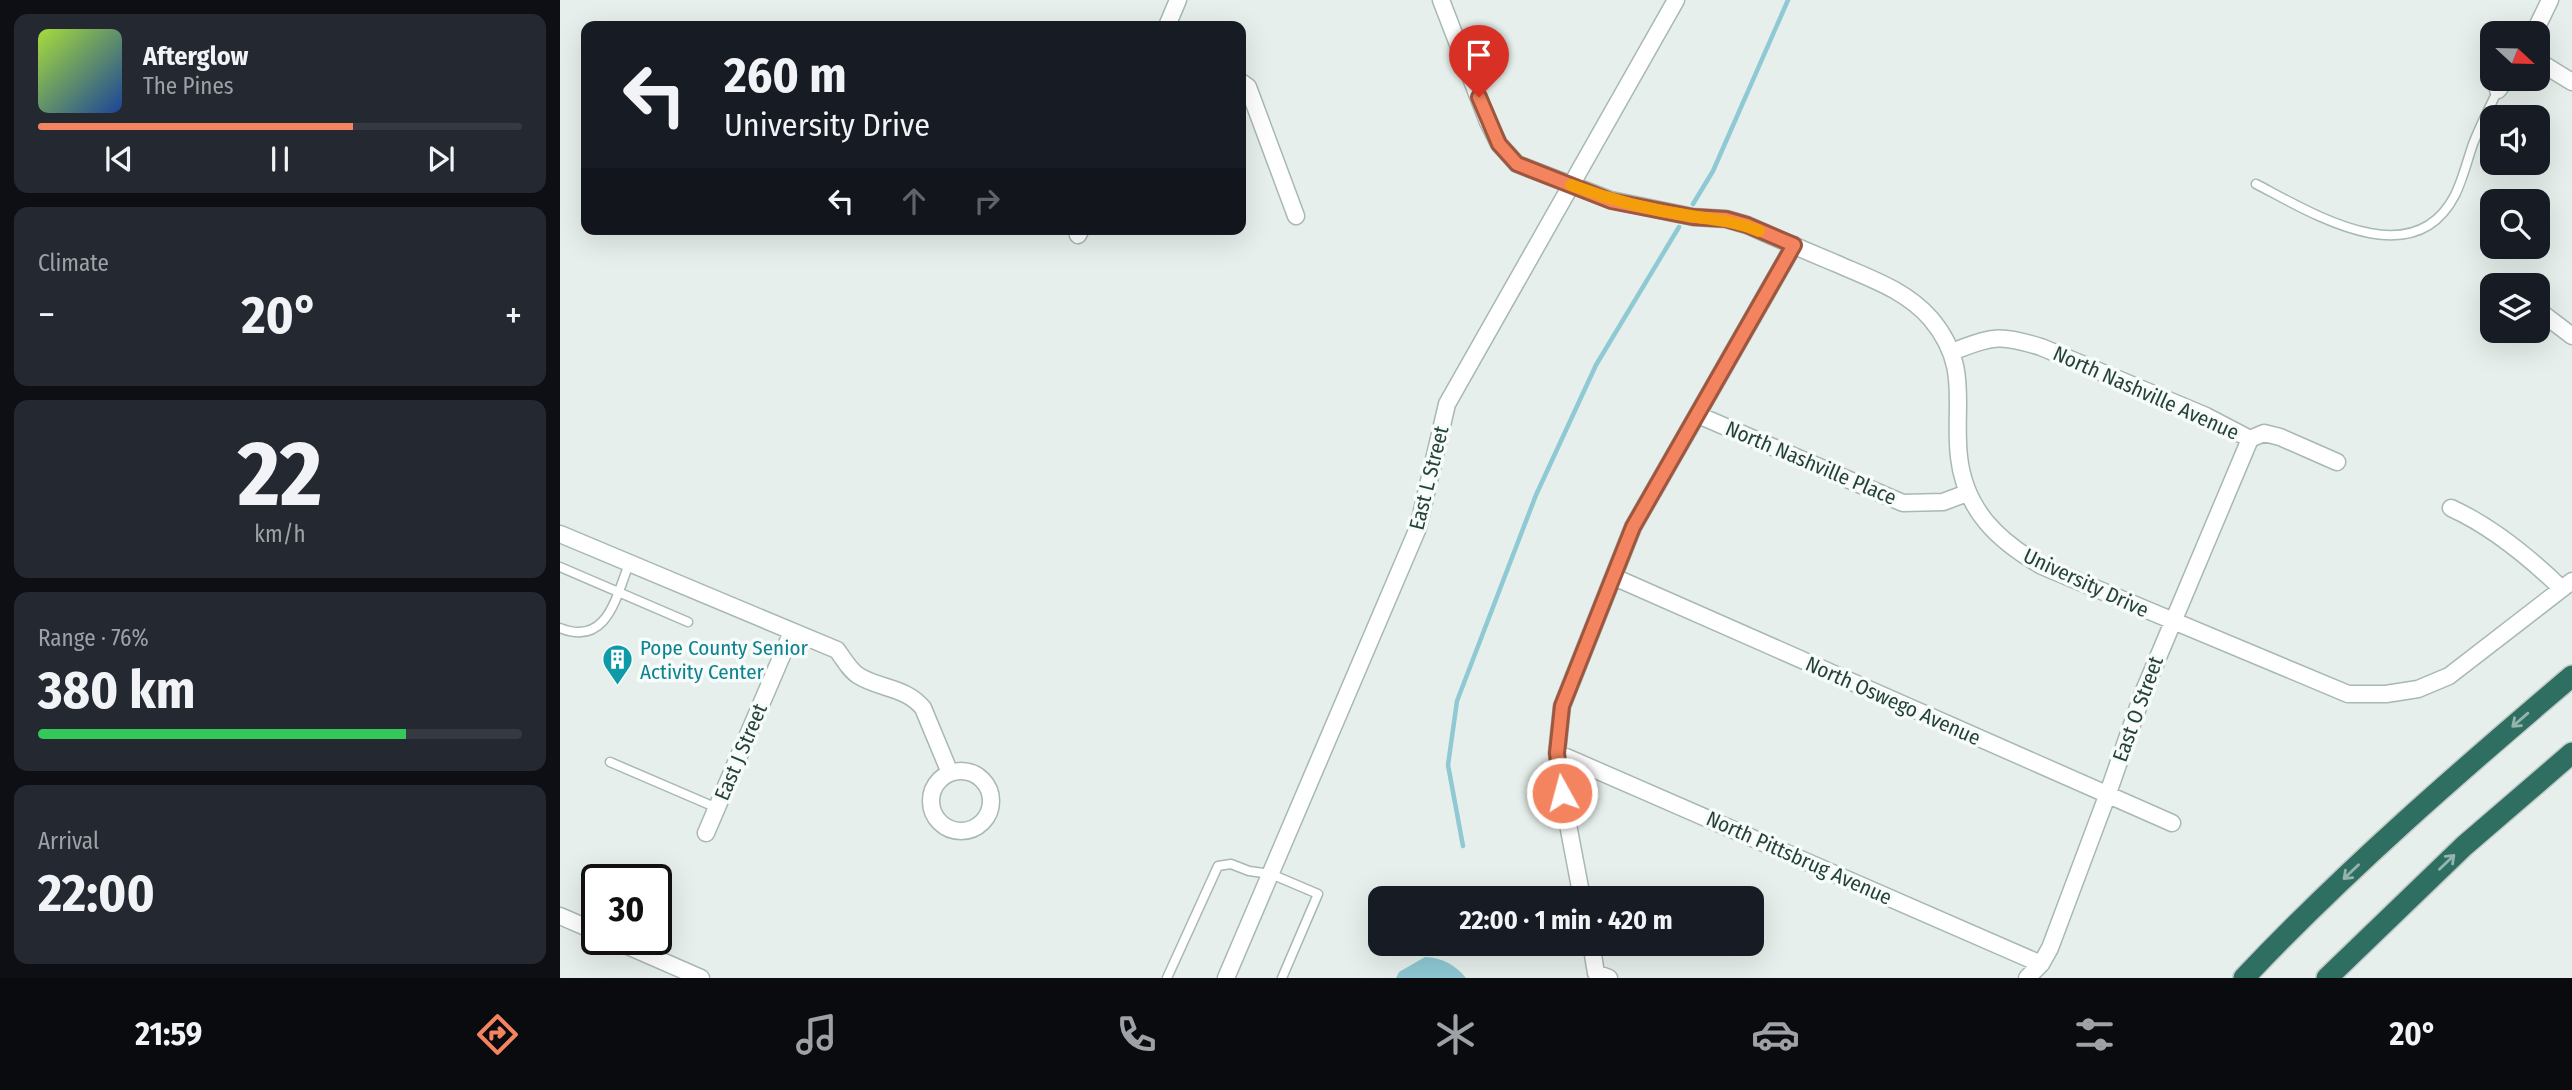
<!DOCTYPE html>
<meta charset="utf-8">
<style>
:root{--surface:#171b24;--page:#242831;--text:#f1f3f6;--muted:#9ea1a6;--line:#363941;--accent:#f4845f}
body{margin:0;font-family:"Fira Sans Condensed",sans-serif;background:var(--page);color:var(--text);height:100vh;display:flex;flex-direction:column;font-size:26px;white-space:nowrap}
*{box-sizing:border-box;margin:0}
p{font-size:23px;color:var(--muted)}
.icon{flex:none;width:38px;height:38px;fill:none;stroke:currentColor;stroke-width:2;stroke-linecap:round;stroke-linejoin:round}
.map{position:relative;flex:1;overflow:hidden}
.sheet{display:flex;flex-direction:column;gap:14px;padding:14px;background:#0d0f14;width:560px}
.sheet>*{flex:none}
.guide{position:absolute;left:21px;top:21px;width:665px;height:214px;border-radius:14px;box-shadow:0 7px 28px #0002;background:#171b24;color:var(--text);overflow:hidden}
.needle{width:46px;rotate:112deg}
.tools{position:absolute;left:1920px;top:21px;display:grid;gap:14px}
.tools a{display:grid;place-items:center;width:70px;height:70px;border-radius:14px;background:var(--surface);box-shadow:0 7px 28px #0002;font-size:35px}
.speed{position:absolute;left:21px;top:864px;display:flex;gap:14px;font-size:35px;font-weight:700;text-align:center}
.speed>*{display:grid;place-content:center;width:91px;height:91px;border-radius:50%;background:var(--surface);box-shadow:0 7px 28px #0002;line-height:1}
.speed .limit{border:4px solid #111;border-radius:10px;background:#fff;color:#111}
.pin{position:absolute;display:grid;place-items:center;width:60px;height:60px;color:#fff;margin:-72px -30px;border-radius:50% 50% 50% 0;rotate:-45deg;box-shadow:0 0 7px #0007}
.pin .icon{rotate:45deg}
.me{position:absolute;width:77px;margin:-38px;rotate:353deg;stroke-linejoin:round;filter:drop-shadow(0 0 5px #0008)}
.turn{display:flex;align-items:center;gap:24px;height:147px;padding:0 28px;font-size:32px}
.turn .icon{width:91px;height:91px;stroke-width:2.5}
.turn b{display:block;font-size:49px;line-height:60px}
.lanes{display:flex;align-items:center;height:66px;padding:0 28px;background:#0003;justify-content:center;gap:35px;direction:ltr}
.lanes .off{opacity:.35}
.big{font-size:52px;font-weight:700;line-height:1.1}
.sheet .card{flex:1;display:flex;flex-direction:column;justify-content:center;gap:10px;min-width:0;padding:0 24px;border-radius:14px;background:var(--page)}
.sheet .dial{align-items:center;gap:0}
.dial b{font-size:91px;line-height:1}
.song{display:flex;align-items:center;gap:21px}
.cover{width:84px;height:84px;border-radius:10px;background:linear-gradient(135deg,hsl(80 70% 55%),hsl(220 70% 35%))}
.played{height:7px;border-radius:4px;background:linear-gradient(90deg,var(--accent) 65%,var(--line) 65%)}
.keys{display:flex;justify-content:space-around;direction:ltr}
.heat{display:flex;justify-content:space-between;align-items:center;font-size:38px;direction:ltr}
.charge{height:10px;border-radius:5px;background:linear-gradient(90deg,#34c759 76%,var(--line) 0)}
.trip{position:absolute;left:808px;top:886px;width:396px;height:70px;border-radius:14px;background:var(--surface);box-shadow:0 7px 28px #0002;font-weight:700;line-height:70px;text-align:center}
.tabs{display:flex;height:112px;justify-content:space-around;align-items:center;background:#090b0e;color:var(--muted)}
.tabs .icon{width:49px;height:49px}
.tabs .current{color:var(--accent)}
.tabs b{font-size:32px;color:var(--text)}
main{display:flex;flex:1;min-height:0}
.map>svg:first-child{display:block}
.water{fill:#8ec9d4}
.lines{fill:none;stroke-linecap:round;stroke-linejoin:round}
.stream{stroke:#8ec9d4;stroke-width:4.5}
.lane-casing{stroke:#a8b8b2;stroke-width:11}
.street-casing{stroke:#a8b8b2;stroke-width:19}
.highway-casing{stroke:#c2cac8;stroke-width:24}
.lane{stroke:#fff;stroke-width:8}
.street{stroke:#fff;stroke-width:16}
.highway{stroke:#2f6f62;stroke-width:21}
.oneway{stroke:#93b5ae}
.route-casing{stroke:#9f563e;stroke-width:18}
.route{stroke:#f4845f;stroke-width:12}
.slow{stroke:#f59e0b;stroke-width:12}
.labels{text-anchor:middle;dominant-baseline:central;stroke-width:7;stroke-linejoin:round;paint-order:stroke}
.street-label{font-size:21px;fill:#24423a;stroke:#f7fbf9}
.culture-label{font-size:21px;fill:#0d838f;stroke:#f7fbf9;text-anchor:start}
</style>
<main>
<section class="sheet">
<div class="card">
<div class="song"><i class="cover"></i><div><b>Afterglow</b><p>The Pines</p></div></div>
<div class="played"></div>
<div class="keys"><svg class="icon" aria-label="previous" viewBox="0 0 24 24"><path d="M18 5L8 12l10 7zM5 5v14"/></svg><svg class="icon" aria-label="pause" viewBox="0 0 24 24"><path d="M8 5v14M16 5v14"/></svg><svg class="icon" aria-label="next" viewBox="0 0 24 24"><path d="M6 5l10 7-10 7zM19 5v14"/></svg></div>
</div>
<div class="card"><p>Climate</p>
<div class="heat"><a>−</a><b class="big">20°</b><a>+</a></div>
</div>
<div class="card dial"><b>22</b><p>km/h</p></div>
<div class="card"><p>Range · 76%</p><b class="big">380 km</b><div class="charge"></div></div>
<div class="card"><p>Arrival</p><b class="big">22:00</b></div>
</section>
<div class="map">
<svg width="2012" height="978" viewBox="0 0 2012 978">
<rect width="100%" height="100%" fill="#e6efeb"/>
<path class="water" d="M865,957c18,1 29,7 41,21h-70l3,-6z"/>
<g class="lines">
<path class="stream" d="M1133,204l20,-33 75,-171
M903,846l-15,-81 9,-64 79,-206 60,-130 83,-138"/>
<defs>
<path id="lane" d="M1696,184c56,29 157,93 199,11 8,-16 12,-34 18,-51 7,-18 16,-36 25,-54
M0,567l128,55
M0,628c47,19 56,-31 69,-64
M50,762l107,46
M607,978l51,-112 13,-2 18,7 22,3 47,20 -36,84"/>
<path id="street" d="M881,0l47,122 11,22 18,20 94,36 82,17 33,2 21,6c29,13 59,26 88,38 34,15 71,27 96,56 40,48 22,85 28,138 6,53 39,84 83,109l306,128h38l32,-5 31,-13 123,-95
M607,26l11,-26
M1974,33l16,-33
M1978,61l34,21
M681,82l7,5 48,129
M1938,90l8,-11
M518,235l3,-6
M1978,310l34,26
M1391,352c42,-15 46,-19 90,-5l165,69 44,23 14,-6 16,4 57,25
M1138,415l205,88 40,-1 24,-9
M1891,508c42,19 78,49 111,81
M0,534l277,116c6,8 13,21 22,26 21,13 47,11 64,32l27,65
M1054,577l558,246
M997,753l484,211
M371 801a30 30 0 1 1 60 0a30 30 0 1 1-60 0Z
M146,833l86,-201
M1022,898l-20,-105 -5,-40 5,-47 71,-179 161,-282
M0,916l37,16
M54,940l87,38
M1031,943l5,30 13,5
M666,978l192,-450 29,-124 229,-404
M1467,978l14,-14 9,-16 57,-152 36,-103 107,-254"/>
<path id="highway" d="M1684,978c102,-108 215,-206 328,-302
M1767,978l137,-132 108,-93"/>
</defs>
<use href="#lane" class="lane-casing"/>
<use href="#street" class="street-casing"/>
<use href="#highway" class="highway-casing"/>
<use href="#lane" class="lane"/>
<use href="#street" class="street"/>
<use href="#highway" class="highway"/>
</g>
<defs><path id="oneway-shaft" d="M-6 0H5M1.5-3L5.5 0L1.5 3" fill="none" stroke-width="1.6" stroke-linecap="round" stroke-linejoin="round" transform="scale(1.75)"/></defs>
<g class="oneway">
<use href="#oneway-shaft" transform="translate(1960 720) rotate(139)"/>
<use href="#oneway-shaft" transform="translate(1887 862) rotate(-44)"/>
<use href="#oneway-shaft" transform="translate(1791 872) rotate(136)"/>
</g>
<g class="lines">
<defs>
<path id="route" d="M919,97l20,47 18,20 94,37 82,16 33,2 21,6 47,20 -161,282 -71,179 -5,47 5,40"/>
</defs>
<use href="#route" class="route-casing"/>
<use href="#route" class="route"/>
<path class="slow" d="M1011,185c40,15 78,25 120,31 24,4 45,5 68,15"/>
</g>
<defs>
<symbol id="building-pin" viewBox="-11 -11 22 30"><path d="M0 17L-7.5 6A9.5 9.5 0 1 1 7.5 6Z" fill="#0f9aa8" stroke="#f7fbf9"/><path d="M-4-6H4V6H1V3H-1V6H-4ZM-2.5-4.3h1.7v1.8h-1.7ZM.8-4.3h1.7v1.8H.8ZM-2.5-1h1.7V.8h-1.7ZM.8-1h1.7V.8H.8Z" fill="#fff"/></symbol>
</defs>
<g fill-rule="evenodd">
<use href="#building-pin" x="40" y="642" width="35" height="47"/>
</g>
<g class="labels">
<g class="street-label">
<text transform="translate(1586 393) rotate(24)">North Nashville Avenue</text>
<text transform="translate(1251 463) rotate(23)">North Nashville Place</text>
<text transform="translate(869 478) rotate(-76)">East L Street</text>
<text transform="translate(1526 583) rotate(25)">University Drive</text>
<text transform="translate(1333 701) rotate(24)">North Oswego Avenue</text>
<text transform="translate(1578 709) rotate(-70)">East O Street</text>
<text transform="translate(181 752) rotate(-67)">East J Street</text>
<text transform="translate(1239 858) rotate(24)">North Pittsbrug Avenue</text>
</g>
<g class="culture-label">
<text x="80" y="648">Pope County Senior<tspan x="80" dy="24">Activity Center</tspan></text>
</g>
</g>
</svg>
<div class="tools">
<a><svg class="needle" viewBox="-14 -14 28 28"><path d="M0-13l5 13h-10z" fill="#e53935"/><path d="M0 13l5-13h-10z" fill="#9ea1a6"/></svg></a>
<a><svg class="icon" aria-label="sound" viewBox="0 0 24 24"><path d="M4 9h4l5-4v14l-5-4H4zM17 9q2 3 0 6"/></svg></a>
<a><svg class="icon" aria-label="search" viewBox="0 0 24 24"><circle cx="10" cy="10" r="6"/><path d="M15 15l6 6"/></svg></a>
<a><svg class="icon" aria-label="layers" viewBox="0 0 24 24"><path d="M12 4l9 5-9 5-9-5zM3 14l9 5 9-5"/></svg></a>
</div>
<div class="speed"><div class="limit">30</div></div>
<div class="pin" style="left:919px;top:97px;background:#d93025"><svg class="icon" aria-label="arrive" viewBox="0 0 24 24"><path d="M6 21V4h12l-3 4 3 4H6"/></svg></div>
<svg class="me" style="left:1002px;top:793px" viewBox="-20 -20 40 40"><circle r="17" fill="#f4845f" stroke="#fff" stroke-width="3"/><path d="M0-11L8 9 0 5-8 9z" fill="#fff"/></svg>
<div class="trip">22:00 · 1 min · 420 m</div>
<div class="guide">
<div class="turn"><svg class="icon" aria-label="left" viewBox="0 0 24 24"><path d="M17 20v-9H6M10 6l-5 5 5 5"/></svg><div><b>260 m</b>University Drive</div></div>
<div class="lanes"><svg class="icon" aria-label="left" viewBox="0 0 24 24"><path d="M17 20v-9H6M10 6l-5 5 5 5"/></svg><svg class="icon off" aria-label="ahead" viewBox="0 0 24 24"><path d="M12 20V5M6 11l6-6 6 6"/></svg><svg class="icon off" aria-label="right" viewBox="0 0 24 24"><path d="M7 20v-9h11M14 6l5 5-5 5"/></svg></div>
</div>
</div>
</main>
<nav class="tabs">
<b>21:59</b>
<svg class="icon current" aria-label="directions" viewBox="0 0 24 24"><path d="M12 3l9 9-9 9-9-9zM9 14v-3h6M13 9l2 2-2 2"/></svg>
<svg class="icon" aria-label="music" viewBox="0 0 24 24"><path d="M9 18V5l10-2v13"/><circle cx="6" cy="18" r="3"/><circle cx="16" cy="16" r="3"/></svg>
<svg class="icon" aria-label="phone" viewBox="0 0 24 24"><path d="M5 4h4l2 5-3 2q2 4 5 5l2-3 5 2v4C11 20 4 13 5 4z"/></svg>
<svg class="icon" aria-label="climate" viewBox="0 0 24 24"><path d="M12 3v18M4 7l16 10M4 17L20 7"/></svg>
<svg class="icon" aria-label="car" viewBox="0 0 24 24"><path d="M5 17H2v-5l4-1 3-4h7l3 4 3 1v5h-3M9 17h6M6 11h13"/><circle cx="7" cy="17" r="2"/><circle cx="17" cy="17" r="2"/></svg>
<svg class="icon" aria-label="filters" viewBox="0 0 24 24"><path d="M4 7h16M4 17h16"/><circle cx="9" cy="7" r="2"/><circle cx="15" cy="17" r="2"/></svg>
<b>20°</b>
</nav>
